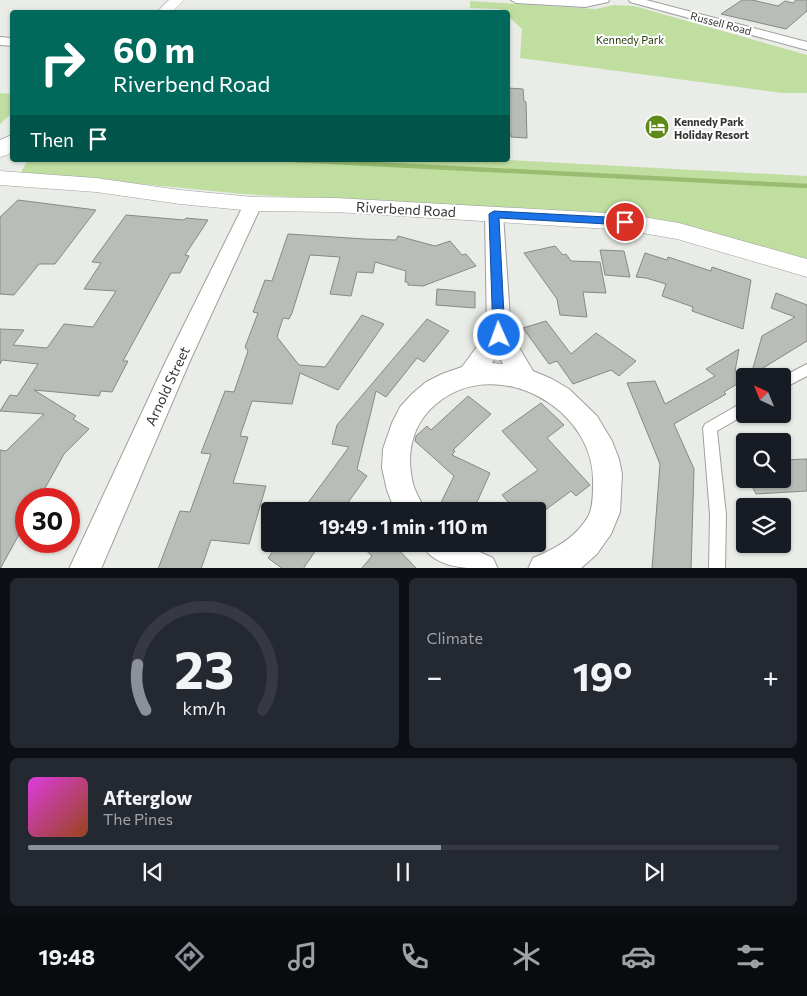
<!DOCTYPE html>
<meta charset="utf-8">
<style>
:root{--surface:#171b24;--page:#242831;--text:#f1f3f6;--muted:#9ea1a6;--line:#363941;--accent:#8c9099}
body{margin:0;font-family:Commissioner,sans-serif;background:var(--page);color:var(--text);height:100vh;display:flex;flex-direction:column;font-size:19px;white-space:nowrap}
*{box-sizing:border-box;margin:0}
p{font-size:16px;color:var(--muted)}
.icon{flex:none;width:28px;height:28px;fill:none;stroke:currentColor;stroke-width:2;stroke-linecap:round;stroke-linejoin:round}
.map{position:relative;height:568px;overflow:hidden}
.panel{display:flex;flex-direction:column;gap:10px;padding:10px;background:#0d0f14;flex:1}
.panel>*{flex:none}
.banner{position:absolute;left:10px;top:10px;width:500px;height:152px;border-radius:5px;box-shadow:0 1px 4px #0004;background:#00695c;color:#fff;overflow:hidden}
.needle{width:32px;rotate:317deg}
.tools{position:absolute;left:736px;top:368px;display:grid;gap:10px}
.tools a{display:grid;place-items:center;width:55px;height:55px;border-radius:5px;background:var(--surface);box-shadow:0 1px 4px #0004;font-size:25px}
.speed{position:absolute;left:15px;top:488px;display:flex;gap:10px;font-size:25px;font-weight:700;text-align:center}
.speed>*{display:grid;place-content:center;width:65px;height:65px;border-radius:50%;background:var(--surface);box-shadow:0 1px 4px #0004;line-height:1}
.speed .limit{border:8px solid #d22;background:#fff;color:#111}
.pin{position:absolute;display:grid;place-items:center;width:42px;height:42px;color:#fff;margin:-21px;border:2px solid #fff;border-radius:50%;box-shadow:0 1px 5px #0007}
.me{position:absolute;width:55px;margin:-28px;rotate:358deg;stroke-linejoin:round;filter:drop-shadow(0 0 4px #0008)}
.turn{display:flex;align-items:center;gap:18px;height:105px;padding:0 20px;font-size:22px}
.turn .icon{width:65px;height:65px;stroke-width:2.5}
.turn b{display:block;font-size:35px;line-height:42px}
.then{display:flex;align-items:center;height:48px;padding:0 20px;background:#0003;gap:10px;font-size:19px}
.big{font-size:38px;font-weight:700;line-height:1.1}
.panel .tile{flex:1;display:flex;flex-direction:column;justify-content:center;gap:8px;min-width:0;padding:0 18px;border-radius:8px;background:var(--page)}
.panel .dial{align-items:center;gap:0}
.dial svg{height:130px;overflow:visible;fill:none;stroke:var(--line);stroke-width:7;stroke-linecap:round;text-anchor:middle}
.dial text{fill:var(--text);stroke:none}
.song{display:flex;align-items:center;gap:15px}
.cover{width:60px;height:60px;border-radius:8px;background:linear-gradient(135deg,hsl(300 70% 55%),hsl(20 70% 35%))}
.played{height:5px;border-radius:2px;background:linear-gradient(90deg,var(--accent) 55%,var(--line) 55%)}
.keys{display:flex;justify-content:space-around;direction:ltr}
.heat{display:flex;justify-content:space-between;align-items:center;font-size:28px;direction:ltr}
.panel .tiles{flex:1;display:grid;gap:10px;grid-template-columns:1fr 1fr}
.tile:last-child{grid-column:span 2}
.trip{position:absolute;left:261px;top:502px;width:285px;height:50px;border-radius:5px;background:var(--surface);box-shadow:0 1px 4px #0004;font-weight:700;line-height:50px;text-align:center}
.menu{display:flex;height:80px;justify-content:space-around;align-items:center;background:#090b0e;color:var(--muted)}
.menu .icon{width:35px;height:35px}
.menu .on{color:var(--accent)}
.menu b{font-size:22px;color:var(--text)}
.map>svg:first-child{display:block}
.green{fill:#c0dea0}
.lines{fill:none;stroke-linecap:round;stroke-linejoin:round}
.stream{stroke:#98bc70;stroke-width:4.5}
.building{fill:#b9bcb7;stroke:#878985}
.lane-casing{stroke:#9ea09c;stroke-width:2}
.street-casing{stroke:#9ea09c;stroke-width:2}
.secondary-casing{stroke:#9ea09c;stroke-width:1}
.lane{fill:#fff;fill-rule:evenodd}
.street{fill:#fff;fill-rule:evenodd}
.secondary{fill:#fff;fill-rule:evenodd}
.route{fill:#1a73e8;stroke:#114b97}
.labels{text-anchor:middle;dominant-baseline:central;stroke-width:4;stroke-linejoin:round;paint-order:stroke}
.far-street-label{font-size:11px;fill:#333433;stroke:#fff}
.far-park-label{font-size:11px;fill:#253a02;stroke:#fff}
.far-poi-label{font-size:11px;font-weight:bold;fill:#333433;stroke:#fff;text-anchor:start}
.street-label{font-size:14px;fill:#333433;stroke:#fff}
</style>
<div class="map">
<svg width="807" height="569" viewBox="0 0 807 569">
<rect width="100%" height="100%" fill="#e9ece7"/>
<path class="green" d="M470,1l126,8 18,-4 20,1 173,49v38h-25l-262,-35 2,-29 -14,-13v-4h-4l-4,-3 -30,-1z
M0,93l12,1v19l-12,11z
M28,160h480l299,16v85l-164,-42 -400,-25 -222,-22z"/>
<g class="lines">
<path class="stream" d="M294,160l513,26"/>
</g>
<path class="building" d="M742,0h10l26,6 7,-5 8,2 3,-3h11v11l-21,18 -65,-15z
M508,88l15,1 1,12 2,1 1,36 -16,-1v-3l-3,-1z
M18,200l78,10 -41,54h-16l-25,31 -14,-1v-77z
M126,215l58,5 2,-2 22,2 -23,35 4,1 -9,17h-9l-48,88h5l-16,31 -11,-1 -2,5 -65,-6 42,26 -3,3 16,10 -25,25 -25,45h-13v23l-26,47v-119l6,1 38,-37 -44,-3 10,-16 7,1 21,-32 -36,-4 -2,4v-35l24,1 -11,15 34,3 17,-24 29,3 23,-36 -32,-2 17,-26 -9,-1z
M288,234l77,5 31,1 2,-4 37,10 15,-5 12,14 4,-1 10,12 -53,20 -15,-1v-3h-3l1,-11 -31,-9 -2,11 -16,-1 -6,24 -21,-2 10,-37 -30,-2 -18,58 -3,6 -6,-1 -6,19 22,28 26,2 37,-52 22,9 -46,66 -38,-17 -8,31 -40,-3 -12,35 8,1 -15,46 33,3 -17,58 -38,-4 -10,29h-43l22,-58 10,1 21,-58 -10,-1 24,-62 9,1 14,-41 -3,-4 13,-34 -5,-1 12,-32 7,1z
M555,246l8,9 3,-1 5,7 29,1 6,31 -23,-1 4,25 -27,-2 -3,-16 -33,-46z
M600,250l24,1 6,26 -25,-2z
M645,253l22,7 1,-3 43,14 1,-4 39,13 -8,49 -51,-18 1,-4 -31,-11 4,-12 -20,-6 -10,-1z
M437,289l38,3v16l-39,-3z
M776,293l31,12v36l-57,35h-5v3l-21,13 2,2 -52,30 20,45 -3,100h-39l8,-105 -33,-81 28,-2 10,23 50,-28 -9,-7 33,-20 -4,22 16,4 11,-39 33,-19 -24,-9z
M427,319l22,12 -25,31 -7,-4 -31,39 -10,-6 -19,78 10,7 -25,35h-40l47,-64 -17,-3 5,-19z
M546,321l25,33 25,-21 40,28 -17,15 -8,-6 -38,14 -16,-23 -8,3 -26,-36z
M468,396l23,18 -38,36 2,1 -3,4 38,18 -17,38h-36l17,-35 -39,-35 1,-5 11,-10 4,4z
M541,403l23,22 -17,13 43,47 -14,11 -5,-5 -27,20h-28l-14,-16 36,-25 -36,-39z
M807,459v32l-51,3 -8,-15h34v-19z
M278,544h42l-17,25h-20l-15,-11z
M359,544h34l24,25h-56l11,-13z"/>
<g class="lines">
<defs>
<path id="lane" d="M807,364v12l-25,13v-12z
M745,401l1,13 -29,17 9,84 -1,54h-16l1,-54 -7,-87 2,-4z"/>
<path id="street" d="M511,0h98l-1,2 -23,5 -69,-4z
M629,0h17l161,42v8l-177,-48z
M0,37l12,1v8l-12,-1z
M253,198l6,2 3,4 -73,159 -88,206h-32l96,-206 79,-159 3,-4z
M494,208l7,2 2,4 8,120 22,37 19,8 17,10 28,27 15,25 7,18 3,15 -2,38 -9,22 -14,20 -17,15h-52l5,-11c22,-9 44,-21 56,-43 4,-9 4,-21 4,-30 4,-77 -97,-132 -157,-81 -25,21 -31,52 -22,83 3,8 8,16 11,24h-30l-8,-21 -5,-22 1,-19 9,-26 8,-16 12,-13 14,-12 16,-8 20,-7 25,-34 -2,-119 2,-4zM498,354l5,10 -11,-1z
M422,544h40l31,14 5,11c-29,0 -64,0 -76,-25z"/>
<path id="secondary" d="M169,0h15l-12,12h-15z
M12,135v16l-5,4 -7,2v-17z
M0,171l96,7 84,12 73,7 83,1 289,16 54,9 128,36v18l-130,-38 -52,-9 -289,-18 -83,-1 -73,-7 -84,-12 -96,-7z"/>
</defs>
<use href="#lane" class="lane-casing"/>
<use href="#street" class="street-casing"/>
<use href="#secondary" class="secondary-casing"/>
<use href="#lane" class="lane"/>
<use href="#street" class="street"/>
<use href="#secondary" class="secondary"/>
</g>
<path class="route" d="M494,211l131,7 5,4 -5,3 -126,-7 6,117 -2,3h-9l-1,-3 -4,-121z"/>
<defs>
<symbol id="hotel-disc" viewBox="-11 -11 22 22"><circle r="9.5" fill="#5e8a19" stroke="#fff"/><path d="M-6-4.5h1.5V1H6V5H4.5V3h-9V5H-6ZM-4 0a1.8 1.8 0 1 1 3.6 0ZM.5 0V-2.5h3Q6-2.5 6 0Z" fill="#fff"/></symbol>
</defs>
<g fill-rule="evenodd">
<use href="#hotel-disc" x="643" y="113" width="28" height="28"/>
</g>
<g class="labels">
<g class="far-street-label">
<text transform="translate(721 23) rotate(15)">Russell Road</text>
</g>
<g class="far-park-label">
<text x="630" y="39">Kennedy Park</text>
</g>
<g class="far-poi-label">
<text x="674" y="121">Kennedy Park<tspan x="674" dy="13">Holiday Resort</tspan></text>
</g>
<g class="street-label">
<text transform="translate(406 209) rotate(3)">Riverbend Road</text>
<text transform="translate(167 386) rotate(-65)">Arnold Street</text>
</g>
</g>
</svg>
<div class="tools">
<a><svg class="needle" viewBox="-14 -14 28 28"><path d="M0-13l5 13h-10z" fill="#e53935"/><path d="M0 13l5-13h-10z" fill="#9ea1a6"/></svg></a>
<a><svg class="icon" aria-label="search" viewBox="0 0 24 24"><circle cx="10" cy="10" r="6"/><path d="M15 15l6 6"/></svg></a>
<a><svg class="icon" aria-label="layers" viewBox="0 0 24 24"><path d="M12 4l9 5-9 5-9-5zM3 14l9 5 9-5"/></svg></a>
</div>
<div class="speed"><div class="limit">30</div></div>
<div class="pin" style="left:625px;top:222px;background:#d93025"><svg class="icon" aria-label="arrive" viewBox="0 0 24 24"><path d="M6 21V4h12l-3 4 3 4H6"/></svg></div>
<svg class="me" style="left:499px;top:335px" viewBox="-20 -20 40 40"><circle r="17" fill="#1a73e8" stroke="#fff" stroke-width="3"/><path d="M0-11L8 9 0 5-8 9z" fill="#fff"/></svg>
<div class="trip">19:49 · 1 min · 110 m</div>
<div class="banner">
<div class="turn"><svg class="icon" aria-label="right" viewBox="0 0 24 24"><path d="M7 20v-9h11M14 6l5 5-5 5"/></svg><div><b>60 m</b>Riverbend Road</div></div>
<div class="then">Then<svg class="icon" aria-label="arrive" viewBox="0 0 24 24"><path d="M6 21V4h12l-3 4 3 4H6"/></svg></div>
</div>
</div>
<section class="panel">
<div class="tiles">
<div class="tile dial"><svg viewBox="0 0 100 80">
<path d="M14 69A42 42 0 1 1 86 69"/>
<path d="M14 69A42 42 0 0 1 9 41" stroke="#8c9099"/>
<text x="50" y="56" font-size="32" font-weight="700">23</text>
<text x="50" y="72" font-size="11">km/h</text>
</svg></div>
<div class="tile"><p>Climate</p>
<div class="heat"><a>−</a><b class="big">19°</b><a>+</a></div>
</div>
<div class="tile">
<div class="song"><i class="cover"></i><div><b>Afterglow</b><p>The Pines</p></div></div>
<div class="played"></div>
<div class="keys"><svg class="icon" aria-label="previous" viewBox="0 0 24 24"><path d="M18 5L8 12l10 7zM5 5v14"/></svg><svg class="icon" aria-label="pause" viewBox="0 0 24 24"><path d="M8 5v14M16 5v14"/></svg><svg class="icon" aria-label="next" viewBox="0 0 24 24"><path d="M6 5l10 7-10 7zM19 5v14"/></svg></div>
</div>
</div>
</section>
<nav class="menu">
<b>19:48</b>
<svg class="icon on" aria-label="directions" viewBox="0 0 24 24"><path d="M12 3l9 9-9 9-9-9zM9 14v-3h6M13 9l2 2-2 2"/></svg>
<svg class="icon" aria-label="music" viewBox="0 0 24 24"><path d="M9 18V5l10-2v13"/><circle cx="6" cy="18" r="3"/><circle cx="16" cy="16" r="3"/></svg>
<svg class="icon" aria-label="phone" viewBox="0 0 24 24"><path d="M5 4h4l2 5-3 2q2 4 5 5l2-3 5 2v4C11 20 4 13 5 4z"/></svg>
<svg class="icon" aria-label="climate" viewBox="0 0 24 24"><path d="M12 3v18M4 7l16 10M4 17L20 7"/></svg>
<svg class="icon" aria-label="car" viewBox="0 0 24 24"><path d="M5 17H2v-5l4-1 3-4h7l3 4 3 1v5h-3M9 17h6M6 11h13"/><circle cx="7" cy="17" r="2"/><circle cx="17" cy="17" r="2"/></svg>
<svg class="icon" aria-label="filters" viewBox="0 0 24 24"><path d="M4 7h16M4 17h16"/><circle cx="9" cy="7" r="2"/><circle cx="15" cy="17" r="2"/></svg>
</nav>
